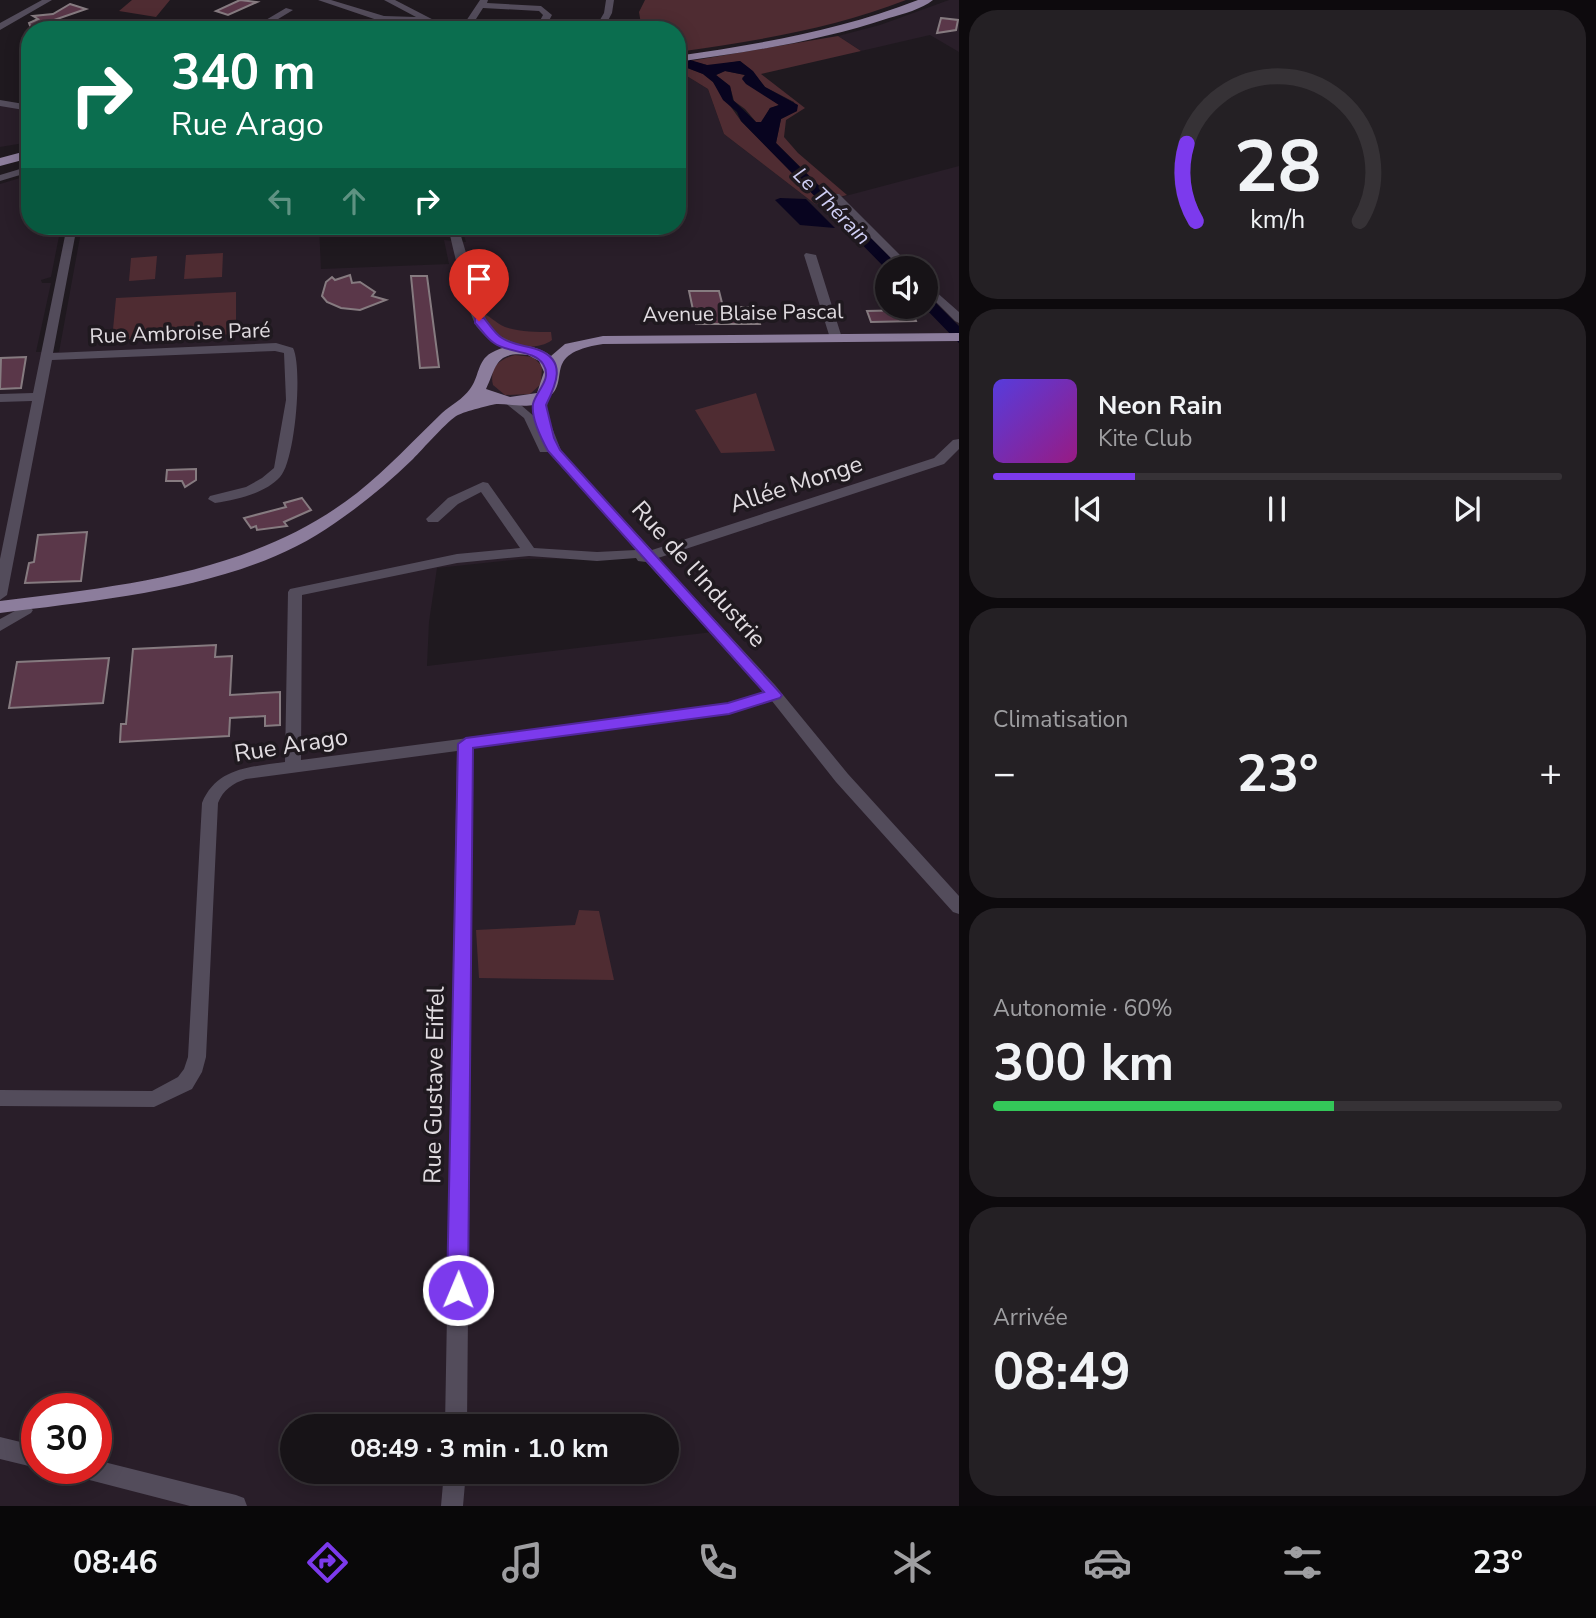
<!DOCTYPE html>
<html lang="fr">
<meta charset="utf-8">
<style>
:root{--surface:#171317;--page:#242024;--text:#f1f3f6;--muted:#9e9ea1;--line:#363236;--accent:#7c3aed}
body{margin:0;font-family:"Nunito Sans",sans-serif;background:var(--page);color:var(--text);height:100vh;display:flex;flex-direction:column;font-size:26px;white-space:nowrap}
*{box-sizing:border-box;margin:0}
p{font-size:23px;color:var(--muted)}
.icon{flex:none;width:38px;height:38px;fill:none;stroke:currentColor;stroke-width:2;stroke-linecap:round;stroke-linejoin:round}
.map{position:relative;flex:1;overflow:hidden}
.panel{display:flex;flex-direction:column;gap:10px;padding:10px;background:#0d0a0d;width:637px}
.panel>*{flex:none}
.guide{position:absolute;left:21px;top:21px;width:665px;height:214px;border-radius:28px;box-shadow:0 4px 18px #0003,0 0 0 2px var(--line);background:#0b6e4f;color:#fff;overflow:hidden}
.tools{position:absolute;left:875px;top:256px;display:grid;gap:14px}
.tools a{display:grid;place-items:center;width:63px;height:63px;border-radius:50%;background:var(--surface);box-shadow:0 4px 18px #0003,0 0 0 2px var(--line);font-size:35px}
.speed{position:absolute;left:21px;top:1393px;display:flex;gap:14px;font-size:35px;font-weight:700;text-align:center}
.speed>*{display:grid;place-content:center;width:91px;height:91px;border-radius:50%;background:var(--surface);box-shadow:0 4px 18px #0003,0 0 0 2px var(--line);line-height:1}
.speed .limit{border:10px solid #d22;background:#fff;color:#111}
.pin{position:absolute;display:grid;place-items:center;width:60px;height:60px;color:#fff;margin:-72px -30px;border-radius:50% 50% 50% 0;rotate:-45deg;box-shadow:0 0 7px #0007}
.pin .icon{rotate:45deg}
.me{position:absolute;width:77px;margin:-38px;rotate:1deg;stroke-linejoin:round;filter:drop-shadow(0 0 5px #0008)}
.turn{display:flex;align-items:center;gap:24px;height:147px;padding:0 35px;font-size:32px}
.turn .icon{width:91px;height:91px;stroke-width:2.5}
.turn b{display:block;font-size:49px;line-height:60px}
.lanes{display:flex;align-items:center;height:66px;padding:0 35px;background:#0003;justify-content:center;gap:35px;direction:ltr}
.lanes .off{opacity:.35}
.big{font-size:52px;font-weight:700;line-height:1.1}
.panel .card{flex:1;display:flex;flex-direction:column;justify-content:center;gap:10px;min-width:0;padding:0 24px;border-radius:28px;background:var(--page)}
.panel .dial{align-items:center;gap:0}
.dial svg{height:182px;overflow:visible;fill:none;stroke:var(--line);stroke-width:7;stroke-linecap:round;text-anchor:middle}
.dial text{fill:var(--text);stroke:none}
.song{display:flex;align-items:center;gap:21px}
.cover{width:84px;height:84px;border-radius:10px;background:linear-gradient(135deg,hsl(250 70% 55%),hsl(310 70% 35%))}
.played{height:7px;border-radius:4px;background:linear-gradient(90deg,var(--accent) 25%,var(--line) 25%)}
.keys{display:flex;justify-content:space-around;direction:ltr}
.heat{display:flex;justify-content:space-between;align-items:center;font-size:38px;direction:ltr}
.charge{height:10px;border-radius:5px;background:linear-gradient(90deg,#34c759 60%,var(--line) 0)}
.trip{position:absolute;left:280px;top:1414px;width:399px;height:70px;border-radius:35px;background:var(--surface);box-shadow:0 4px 18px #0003,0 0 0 2px var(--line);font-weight:700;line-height:70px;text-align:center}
.menu{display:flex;height:112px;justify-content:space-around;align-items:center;background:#090809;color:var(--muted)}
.menu .icon{width:49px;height:49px}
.menu .active{color:var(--accent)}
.menu b{font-size:32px;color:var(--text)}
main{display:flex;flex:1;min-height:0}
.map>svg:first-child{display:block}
.built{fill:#291e29;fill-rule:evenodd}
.green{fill:#4f2c32}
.water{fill:#08041f;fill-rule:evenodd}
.building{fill:#5a3749;stroke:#867b80;stroke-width:2}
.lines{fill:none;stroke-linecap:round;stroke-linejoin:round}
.minor{fill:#534c5b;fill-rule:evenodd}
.major{fill:#8c7d9c;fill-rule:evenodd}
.route{fill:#7c3aed;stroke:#51269a;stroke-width:2}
.labels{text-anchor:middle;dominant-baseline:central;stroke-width:7;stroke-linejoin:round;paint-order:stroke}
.far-water-label{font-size:21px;font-style:italic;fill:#cfcff5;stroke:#1f191f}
.far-street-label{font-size:21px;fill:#e1dce1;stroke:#1f191f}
.street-label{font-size:24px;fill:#e1dce1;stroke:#1f191f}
</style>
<main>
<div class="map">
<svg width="959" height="1506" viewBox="0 0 959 1506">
<rect width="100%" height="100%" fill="#1f191f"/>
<path class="built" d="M949,0h10v52l-29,-17 -69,16 -23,-15 42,-11z
M677,70l31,19 16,45 91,70 144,-38v1340h-959v-1322l30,-9v51h31l-10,51 -10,3 1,3h9l-15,69h23l23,-126h237l2,43 128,-5 -5,-24 22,2 -5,-16h216zM887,268h39v38h-39zM657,558l64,73 -294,35 2,-44 8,-54 85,-9zM37,1409h59v59h-59zM292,1426h375v46h-375z
M0,105l30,5v32l-30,5z"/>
<path class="green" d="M132,0h45h-7l-14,17 -37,-6z
M645,0h261c-74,29 -151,41 -229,52v-22h-35l-3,-18z
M838,36l23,15 -100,23 44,34 -19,12 -2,17 14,16 49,42 -14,4 -57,-56 5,-24 16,-8 -3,-9 -29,-15 -15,-18 -10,-8 -29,5 -21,-5z
M677,64l26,10 10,8 28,39 81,82 -7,1 -91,-70 -16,-45 -31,-19z
M725,71l20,4 -3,3 37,27 -9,3 -8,14h-6l-11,-13 -11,-8 -4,-15 -14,-11z
M223,253l-1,24 -38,2 2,-24z
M157,256l-2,23 -26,2 2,-23z
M236,292v42l-124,6 4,-42z
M480,313c9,1 15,10 25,14 15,5 30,5 46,5l1,8c-16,12 -46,7 -60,-7 -5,-5 -8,-14 -12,-20z
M515,355l18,2 9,9 -1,18 -11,10 -25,1 -12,-10c-4,-17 6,-26 22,-30z
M756,393l19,58 -54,2 -26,-43z
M579,910l20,1 15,69 -135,-2 -3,-48 99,-5z"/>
<path class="water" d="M677,56l30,9 33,-4 13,10 12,16 33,18 -1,6 -16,8 -5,24 125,125 -14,2 -146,-149 -4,-9 -14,-12 -10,-18 -10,-8 -26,-10zM725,71l20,4 -3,4 4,5 33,21 -9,3 -9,14h-5l-23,-22 -3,-14 -14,-11z
M780,198l26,1 29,29 -35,-3 -25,-25z
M926,293l33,33v17l-36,-37h3z"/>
<path class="building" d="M240,0l17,2 -29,13 -12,-4z
M70,4l16,5 -55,19 -2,-5 9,-4 -5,-3 20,-2z
M941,18l17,2 -2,10 -19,3z
M350,275l2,8 8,-1 15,10 -3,4 14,4 -26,10 -19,-2 -14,-6 -5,-6 4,-14 6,-5 3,3z
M411,276h16l12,91 -19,1z
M689,291h30l4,16h32l5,17h-64z
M912,310l4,11 -45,1 -4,-11z
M26,357l-5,31 -21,1 1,-31z
M196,469v11l-11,7 -3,-6h-16l1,-11z
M302,498l9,12 -27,12 3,4 -30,4 -1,-4 -5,2 -7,-10 42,-11 -2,-4z
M87,532l-6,49 -56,2 4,-20 5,-1 4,-27z
M216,645l-1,12 17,-1 -2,39 50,-3v33l-15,1v-10l-35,2 -1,18 -109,6 1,-18h5l7,-75z
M109,658l-6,45 -94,5 8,-46z"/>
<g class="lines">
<path class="minor" d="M42,0h10l-52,30v-7z
M318,0h13l53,16 32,1 -32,-17h11l58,30h-12l-14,-7 -44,-1z
M480,0h8l-1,3 54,3 11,9 -8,15h-9l8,-15 -4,-4 -56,-3 -14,22h-9z
M606,0h8l-2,13 -9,17h-9l10,-17z
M286,8l7,2 -33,20h-11z
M199,21l41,6 4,3 -45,-3 -23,3z
M0,100l30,5v6l-30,-5z
M30,166v6l-30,9v-6z
M831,194h8l74,74h-12l-70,-70z
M67,226h10l-24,127 223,-10 17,5c10,20 2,114 -13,129 -16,17 -42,22 -65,26l-7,-4 2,-3 36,-9 16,-9 12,-10 12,-68 -2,-47 -9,-2 -223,9 -45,235 -7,5v-41l32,-158 -32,1v-8l33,-1z
M448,226h10l29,97 11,12 25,12v6c-16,2 -37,-14 -46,-26 -9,-13 -25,-82 -29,-101z
M806,253l10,2 26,83 -2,3h-8l-2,-3 -26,-83z
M926,283l33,29v11l-4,-2 -29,-29z
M542,391l6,4 -1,13 4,17 11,28 90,97 282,-92 19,-18 6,-1v10l-15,15 -286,94 117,127 73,89 111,122v18l-6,-2 -117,-130 -64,-81 -43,13 -256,34 -6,678h-22l12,-675 -211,28c-13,4 -23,11 -28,24l-12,254 -4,15 -10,17 -38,18 -154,-1v-16l152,1 26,-14 6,-8 4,-12 14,-254c15,-36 49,-36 83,-41l3,-170 2,-3 167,-35 63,-6 -39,-56 -23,12 -20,18h-10l-2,-3 22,-21 35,-16 5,1 46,65 63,4 39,-2 -87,-98h-9l-16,-34 -20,-16 2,-3h8l22,19v-23zM529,556l68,5 39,-3 2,3 8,1 119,131 -37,11 -427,56 1,-165 155,-32z
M26,605l7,5 -2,3 -31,18v-12z
M0,1437l37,9v22l-37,-9z
M96,1460l140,35 8,3 3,8h-57l-116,-30 -3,-8h25z
M444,1472h22l-3,34h-22z"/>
<path class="major" d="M918,0h15c-11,9 -30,14 -44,18 -69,23 -140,34 -212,44v-6c83,-12 164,-26 241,-56z
M30,150v8l-30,8v-8z
M959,333v8l-356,3c-66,10 -28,38 -58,56 -15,10 -31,4 -47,4 -6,0 -34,8 -40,11 -9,4 -36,35 -45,44 -25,24 -50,45 -78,64 -91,65 -227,76 -335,90v-12c125,-15 254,-28 357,-108 30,-24 57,-53 85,-80 9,-8 21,-14 28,-24 9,-11 7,-28 21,-36 18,-11 44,-10 60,3l14,-12 38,-8zM528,355l11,6 5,11 -7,21 -27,4 -24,-8c11,-23 9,-38 42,-34z"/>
</g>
<path class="route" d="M475,318h9c5,6 11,16 18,20 12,8 25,7 37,12 28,11 17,35 7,55l8,33 6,12 222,245 -2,3 -51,16 -256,34 -5,542 -3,7 -7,3 -8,-3 -3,-7 11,-546 8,-6 262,-35 36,-11 -216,-241c-6,-11 -17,-33 -15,-47 3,-13 20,-25 10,-40 -9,-14 -36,-11 -49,-21 -7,-4 -13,-14 -19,-20z"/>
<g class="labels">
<g class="far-water-label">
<text transform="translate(832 206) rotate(45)">Le Thérain</text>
</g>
<g class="far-street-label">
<text transform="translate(743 313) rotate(-1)">Avenue Blaise Pascal</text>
<text transform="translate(180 333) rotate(-2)">Rue Ambroise Paré</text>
</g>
<g class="street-label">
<text transform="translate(796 484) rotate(-18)">Allée Monge</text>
<text transform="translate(699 574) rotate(48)">Rue de l'Industrie</text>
<text transform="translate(291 745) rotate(-9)">Rue Arago</text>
<text transform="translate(434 1085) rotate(-89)">Rue Gustave Eiffel</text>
</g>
</g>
</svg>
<div class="tools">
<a><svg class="icon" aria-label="sound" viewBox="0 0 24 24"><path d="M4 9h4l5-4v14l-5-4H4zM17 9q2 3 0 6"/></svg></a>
</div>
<div class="speed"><div class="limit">30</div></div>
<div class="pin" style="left:479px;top:321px;background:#d93025"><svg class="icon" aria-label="arrive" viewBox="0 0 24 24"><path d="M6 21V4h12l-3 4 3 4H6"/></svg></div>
<svg class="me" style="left:458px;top:1290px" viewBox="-20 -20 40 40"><circle r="17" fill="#7c3aed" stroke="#fff" stroke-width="3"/><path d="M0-11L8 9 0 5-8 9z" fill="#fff"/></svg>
<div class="trip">08:49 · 3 min · 1.0 km</div>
<div class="guide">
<div class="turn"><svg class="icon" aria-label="right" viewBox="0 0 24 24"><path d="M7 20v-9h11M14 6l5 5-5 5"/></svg><div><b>340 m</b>Rue Arago</div></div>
<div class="lanes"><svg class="icon off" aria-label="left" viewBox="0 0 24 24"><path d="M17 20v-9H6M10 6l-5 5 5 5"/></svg><svg class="icon off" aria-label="ahead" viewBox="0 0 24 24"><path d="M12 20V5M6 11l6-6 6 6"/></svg><svg class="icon" aria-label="right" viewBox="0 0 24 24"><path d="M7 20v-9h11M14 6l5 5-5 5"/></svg></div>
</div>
</div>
<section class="panel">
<div class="card dial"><svg viewBox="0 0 100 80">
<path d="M14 69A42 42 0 1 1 86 69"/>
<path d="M14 69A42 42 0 0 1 10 35" stroke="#7c3aed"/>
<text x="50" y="56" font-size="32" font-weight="700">28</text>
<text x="50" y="72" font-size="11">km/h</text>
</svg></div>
<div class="card">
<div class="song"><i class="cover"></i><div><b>Neon Rain</b><p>Kite Club</p></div></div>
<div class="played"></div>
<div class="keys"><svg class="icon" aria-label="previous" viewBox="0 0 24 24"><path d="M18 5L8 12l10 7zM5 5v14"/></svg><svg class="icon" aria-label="pause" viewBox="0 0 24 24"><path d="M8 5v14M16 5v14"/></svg><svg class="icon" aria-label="next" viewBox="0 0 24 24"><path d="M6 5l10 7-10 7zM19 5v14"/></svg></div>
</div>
<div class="card"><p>Climatisation</p>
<div class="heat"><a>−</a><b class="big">23°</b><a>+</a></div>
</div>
<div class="card"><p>Autonomie · 60%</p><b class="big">300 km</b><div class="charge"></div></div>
<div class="card"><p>Arrivée</p><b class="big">08:49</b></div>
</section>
</main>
<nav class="menu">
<b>08:46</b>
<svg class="icon active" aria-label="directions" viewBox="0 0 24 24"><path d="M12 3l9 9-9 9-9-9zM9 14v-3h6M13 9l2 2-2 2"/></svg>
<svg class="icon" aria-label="music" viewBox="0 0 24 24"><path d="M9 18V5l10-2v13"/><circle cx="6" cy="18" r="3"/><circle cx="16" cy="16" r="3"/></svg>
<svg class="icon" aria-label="phone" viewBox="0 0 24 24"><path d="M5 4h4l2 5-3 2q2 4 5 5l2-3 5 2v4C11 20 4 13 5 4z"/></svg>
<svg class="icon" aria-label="climate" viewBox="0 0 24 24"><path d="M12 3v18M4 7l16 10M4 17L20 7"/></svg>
<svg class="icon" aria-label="car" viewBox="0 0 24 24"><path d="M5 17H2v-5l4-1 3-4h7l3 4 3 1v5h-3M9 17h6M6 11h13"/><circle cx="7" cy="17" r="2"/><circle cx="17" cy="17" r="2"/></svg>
<svg class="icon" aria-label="filters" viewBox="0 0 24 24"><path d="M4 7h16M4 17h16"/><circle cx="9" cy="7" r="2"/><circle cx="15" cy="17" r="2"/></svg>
<b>23°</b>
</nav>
